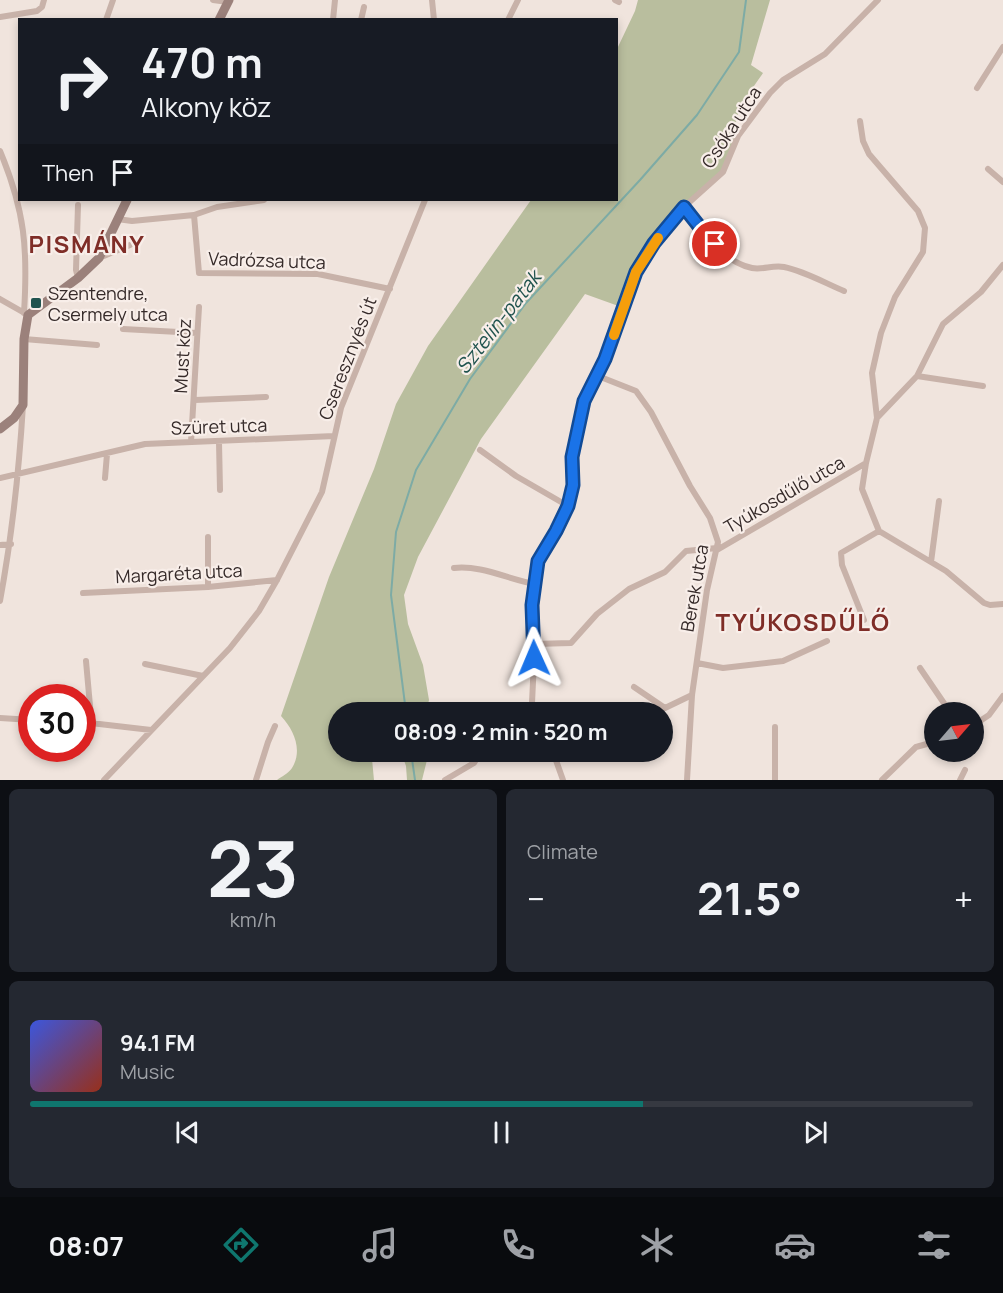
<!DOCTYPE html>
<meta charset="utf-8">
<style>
:root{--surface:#171b24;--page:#242831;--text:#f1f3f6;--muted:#9ea1a6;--line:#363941;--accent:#0f766e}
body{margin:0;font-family:Manrope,sans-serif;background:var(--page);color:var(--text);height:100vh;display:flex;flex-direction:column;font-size:22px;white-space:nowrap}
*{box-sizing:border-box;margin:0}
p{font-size:20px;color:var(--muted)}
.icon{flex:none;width:33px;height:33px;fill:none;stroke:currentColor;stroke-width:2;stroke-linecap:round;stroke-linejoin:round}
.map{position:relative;height:780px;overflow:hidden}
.panel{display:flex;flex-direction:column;gap:9px;padding:9px;background:#0d0f14;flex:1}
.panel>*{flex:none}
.banner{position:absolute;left:18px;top:18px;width:600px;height:183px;border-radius:0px;box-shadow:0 3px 9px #0003;background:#171b24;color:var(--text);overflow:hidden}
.needle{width:39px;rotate:62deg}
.controls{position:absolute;left:924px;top:702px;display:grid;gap:12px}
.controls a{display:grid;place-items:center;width:60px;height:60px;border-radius:50%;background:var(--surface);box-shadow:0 3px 9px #0003;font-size:30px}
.speed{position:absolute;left:18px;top:684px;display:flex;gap:12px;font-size:30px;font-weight:700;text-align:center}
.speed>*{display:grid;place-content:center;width:78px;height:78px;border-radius:50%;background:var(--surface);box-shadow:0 3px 9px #0003;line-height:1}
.speed .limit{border:9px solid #d22;background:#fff;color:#111}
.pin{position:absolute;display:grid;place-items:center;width:51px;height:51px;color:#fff;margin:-26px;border:3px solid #fff;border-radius:50%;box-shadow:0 2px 6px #0007}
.me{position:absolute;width:66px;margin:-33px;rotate:359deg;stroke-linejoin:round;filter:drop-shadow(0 0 4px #0008)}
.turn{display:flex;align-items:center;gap:21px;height:126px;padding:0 24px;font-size:27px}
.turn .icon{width:78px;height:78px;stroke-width:2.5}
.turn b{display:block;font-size:42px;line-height:51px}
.then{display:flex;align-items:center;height:57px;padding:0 24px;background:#0003;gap:12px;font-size:22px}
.big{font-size:45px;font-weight:700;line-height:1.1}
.panel .card{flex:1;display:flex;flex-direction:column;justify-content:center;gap:9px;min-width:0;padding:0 21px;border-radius:9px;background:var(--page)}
.panel .dial{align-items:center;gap:0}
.dial b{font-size:78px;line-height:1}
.song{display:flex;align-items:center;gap:18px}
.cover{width:72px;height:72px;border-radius:9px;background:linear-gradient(135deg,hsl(230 70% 55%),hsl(10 70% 35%))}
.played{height:6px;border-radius:3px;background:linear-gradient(90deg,var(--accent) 65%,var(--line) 65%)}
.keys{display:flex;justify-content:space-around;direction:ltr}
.heat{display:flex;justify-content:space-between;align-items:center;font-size:33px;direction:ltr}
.panel .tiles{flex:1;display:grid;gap:9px;grid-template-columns:1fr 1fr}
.card:last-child{grid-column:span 2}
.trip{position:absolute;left:328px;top:702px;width:345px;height:60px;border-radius:30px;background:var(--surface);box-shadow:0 3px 9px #0003;font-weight:700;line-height:60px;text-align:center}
.dock{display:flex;height:96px;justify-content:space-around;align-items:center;background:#090b0e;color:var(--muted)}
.dock .icon{width:42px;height:42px}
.dock .on{color:var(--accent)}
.dock b{font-size:27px;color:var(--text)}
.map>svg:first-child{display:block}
.green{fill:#b9be9e}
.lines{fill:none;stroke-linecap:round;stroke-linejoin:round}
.stream{stroke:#7daba5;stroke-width:2}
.street{stroke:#c8b2a9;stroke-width:6}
.secondary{stroke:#9b817b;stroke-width:9}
.route-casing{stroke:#114b97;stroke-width:15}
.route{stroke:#1a73e8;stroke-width:10}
.slow{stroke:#f59e0b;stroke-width:10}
.poi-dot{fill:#21544f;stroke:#f8eee9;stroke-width:2}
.labels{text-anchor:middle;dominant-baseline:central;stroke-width:4.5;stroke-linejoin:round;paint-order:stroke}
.street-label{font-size:18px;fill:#352a29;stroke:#f8eee9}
.poi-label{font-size:18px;fill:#352a29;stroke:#f8eee9;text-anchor:start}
.water-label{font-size:20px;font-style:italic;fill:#21544f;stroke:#f8eee9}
.district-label{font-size:24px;font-weight:bold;letter-spacing:1.5px;fill:#7f2d27;stroke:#f8eee9}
</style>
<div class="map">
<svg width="1003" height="780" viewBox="0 0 1003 780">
<rect width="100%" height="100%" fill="#f0e4dd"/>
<path class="green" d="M638,0h132l-19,65 12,8c-11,17 -34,42 -25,63l-10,28 -44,43 -48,65 -12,36 -39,-14 -104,145 -63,118 -14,38 4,29 15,41 6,35 -3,12h-87v40h15l4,5 14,2 2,21h-97c4,-3 12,-7 15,-12 11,-18 2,-38 -11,-52l48,-139 45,-108 22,-65 32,-58 103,-146h85l1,-151 18,-38z
M401,752h28l-7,28h-15l-1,-14z"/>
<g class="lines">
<path class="stream" d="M406,712l-15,-117 5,-63 20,-62 54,-91 56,-76 114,-123 57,-65 42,-63 7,-52
M411,752l4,28"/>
<path class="street" d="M213,0l15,2
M432,0l2,20
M615,0l4,2
M0,17l37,-6 5,-4 2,-7
M106,20l7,-20
M333,20l2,-20
M361,20l3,-13
M508,20l10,-20
M977,88l26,-41
M860,121l3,20 6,13 49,57 7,17 -2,24 -28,45 -14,36 -9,40 5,45
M0,151c25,60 28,98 24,162
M988,169l15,13
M684,207c17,22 38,55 68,61 11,2 20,-3 32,-1 20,4 41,16 60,24
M194,215l5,58 119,1 72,15
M117,219l15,2 62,-6 23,-8 47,-7
M99,258l31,-13
M1003,265l-22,27 -38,32 -26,52 -40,42 -11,45 -4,26 17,42 67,40 38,32 6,2 13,-1
M78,278l-2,-8 2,-65
M0,299l28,16
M123,329l74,4
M24,339l73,6
M598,376l38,15 15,21 39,74 20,32 8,24 -11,48 -15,105 -5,85
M917,376l66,10
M195,400l71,-3
M191,442l8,-135
M219,442l1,48
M480,450l36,26 52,30
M0,478l145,-34 189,-8
M105,478l2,-24
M0,545l11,-1
M717,550l149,-87
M931,562l8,-61
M454,568c28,-3 53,11 81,16
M208,587v-50
M83,593l125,-6 69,-7
M0,601c12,-65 19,-130 23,-196
M864,620l-22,-55 -1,-12 38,-22
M534,644l37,-1 26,-29 32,-25 36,-17 21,-21 31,-3
M86,661l5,56 3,6
M697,663l26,5 60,-7 44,-20
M145,664l58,12
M920,668l30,44
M634,687l31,21 27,-13
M536,712l-4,-9 3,-64 -3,-34 6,-44 18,-30 12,-25 5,-21 -1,-28 12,-56 21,-42 31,-87 18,-29 30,-36 39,-35 15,-36 32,-43 13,-13 42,-26 53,-54
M0,718l32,2
M82,722l69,8
M974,725l15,-10 14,-19
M553,752l10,28
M104,780l126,-132 29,-37 18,-31 45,-88 19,-84 84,-208
M256,780l12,-38 7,-16
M445,780l29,-17 3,-5 -3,-6
M775,780v-53
M882,780l34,-33 18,-5
M960,780l5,-10"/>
<path class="secondary" d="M219,20l10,-20
M0,429l14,-11 9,-13 1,-66 4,-24 50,-37 21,-20 28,-58"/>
</g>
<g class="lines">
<defs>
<path id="route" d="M534,658l-2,-53 6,-44 18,-30 12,-25 5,-21 -1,-28 12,-56 21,-42 31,-87 18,-29 30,-36 22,28 9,9"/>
</defs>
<use href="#route" class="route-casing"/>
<use href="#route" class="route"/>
<path class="slow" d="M614,335l22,-63 22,-34"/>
</g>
<rect class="poi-dot" x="30" y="297" width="12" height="12" rx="3"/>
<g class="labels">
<g class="street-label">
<text transform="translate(731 127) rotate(-57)">Csóka utca</text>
<text transform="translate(267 260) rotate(2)">Vadrózsa utca</text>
<text transform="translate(182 356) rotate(-87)">Must köz</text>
<text transform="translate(347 358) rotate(-69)">Cseresznyés út</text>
<text transform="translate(219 426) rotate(-2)">Szüret utca</text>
<text transform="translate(784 494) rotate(-30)">Tyúkosdűlő utca</text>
<text transform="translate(179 573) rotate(-3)">Margaréta utca</text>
<text transform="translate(694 588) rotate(-80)">Berek utca</text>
</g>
<g class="poi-label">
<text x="48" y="293">Szentendre,<tspan x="48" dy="21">Csermely utca</tspan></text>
</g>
<g class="water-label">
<text transform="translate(498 322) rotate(-52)">Sztelin-patak</text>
</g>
<g class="district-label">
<text x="87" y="243">PISMÁNY</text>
<text x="803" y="621">TYÚKOSDŰLŐ</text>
</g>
</g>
</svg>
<div class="controls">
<a><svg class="needle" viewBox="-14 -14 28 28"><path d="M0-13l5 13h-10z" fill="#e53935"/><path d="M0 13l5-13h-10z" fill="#9ea1a6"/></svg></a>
</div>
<div class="speed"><div class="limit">30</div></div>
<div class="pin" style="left:715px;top:244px;background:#d93025"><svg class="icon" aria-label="arrive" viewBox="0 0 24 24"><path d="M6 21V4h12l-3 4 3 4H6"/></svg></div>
<svg class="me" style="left:534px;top:658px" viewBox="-20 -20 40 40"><path d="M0-17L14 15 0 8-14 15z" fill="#1a73e8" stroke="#fff" stroke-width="4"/></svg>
<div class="trip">08:09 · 2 min · 520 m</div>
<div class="banner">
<div class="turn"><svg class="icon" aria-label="right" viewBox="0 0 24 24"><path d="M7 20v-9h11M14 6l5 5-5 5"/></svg><div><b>470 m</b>Alkony köz</div></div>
<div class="then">Then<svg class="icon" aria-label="arrive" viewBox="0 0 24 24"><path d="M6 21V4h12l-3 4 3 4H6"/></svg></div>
</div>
</div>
<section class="panel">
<div class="tiles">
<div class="card dial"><b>23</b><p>km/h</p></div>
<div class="card"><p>Climate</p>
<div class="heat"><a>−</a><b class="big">21.5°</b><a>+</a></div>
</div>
<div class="card">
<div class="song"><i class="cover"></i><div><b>94.1 FM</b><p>Music</p></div></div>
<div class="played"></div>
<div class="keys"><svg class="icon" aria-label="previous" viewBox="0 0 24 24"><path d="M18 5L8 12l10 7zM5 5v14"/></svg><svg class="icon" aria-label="pause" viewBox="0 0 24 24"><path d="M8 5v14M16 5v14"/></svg><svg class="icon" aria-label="next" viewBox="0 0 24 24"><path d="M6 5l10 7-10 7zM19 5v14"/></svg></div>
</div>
</div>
</section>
<nav class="dock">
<b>08:07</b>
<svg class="icon on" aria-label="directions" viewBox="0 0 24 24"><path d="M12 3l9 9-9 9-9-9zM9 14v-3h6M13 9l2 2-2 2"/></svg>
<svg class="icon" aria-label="music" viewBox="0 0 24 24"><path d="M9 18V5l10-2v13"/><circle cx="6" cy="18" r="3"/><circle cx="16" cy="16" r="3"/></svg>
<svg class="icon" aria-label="phone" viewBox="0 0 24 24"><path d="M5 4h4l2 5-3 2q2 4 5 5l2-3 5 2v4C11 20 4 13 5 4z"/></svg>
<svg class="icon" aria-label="climate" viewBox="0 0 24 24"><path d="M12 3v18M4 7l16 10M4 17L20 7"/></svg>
<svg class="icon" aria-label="car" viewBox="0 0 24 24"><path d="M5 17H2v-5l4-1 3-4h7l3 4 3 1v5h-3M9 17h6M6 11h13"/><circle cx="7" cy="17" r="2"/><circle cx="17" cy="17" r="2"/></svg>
<svg class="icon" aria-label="filters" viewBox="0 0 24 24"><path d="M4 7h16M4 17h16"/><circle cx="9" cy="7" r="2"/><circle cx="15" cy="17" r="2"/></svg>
</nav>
